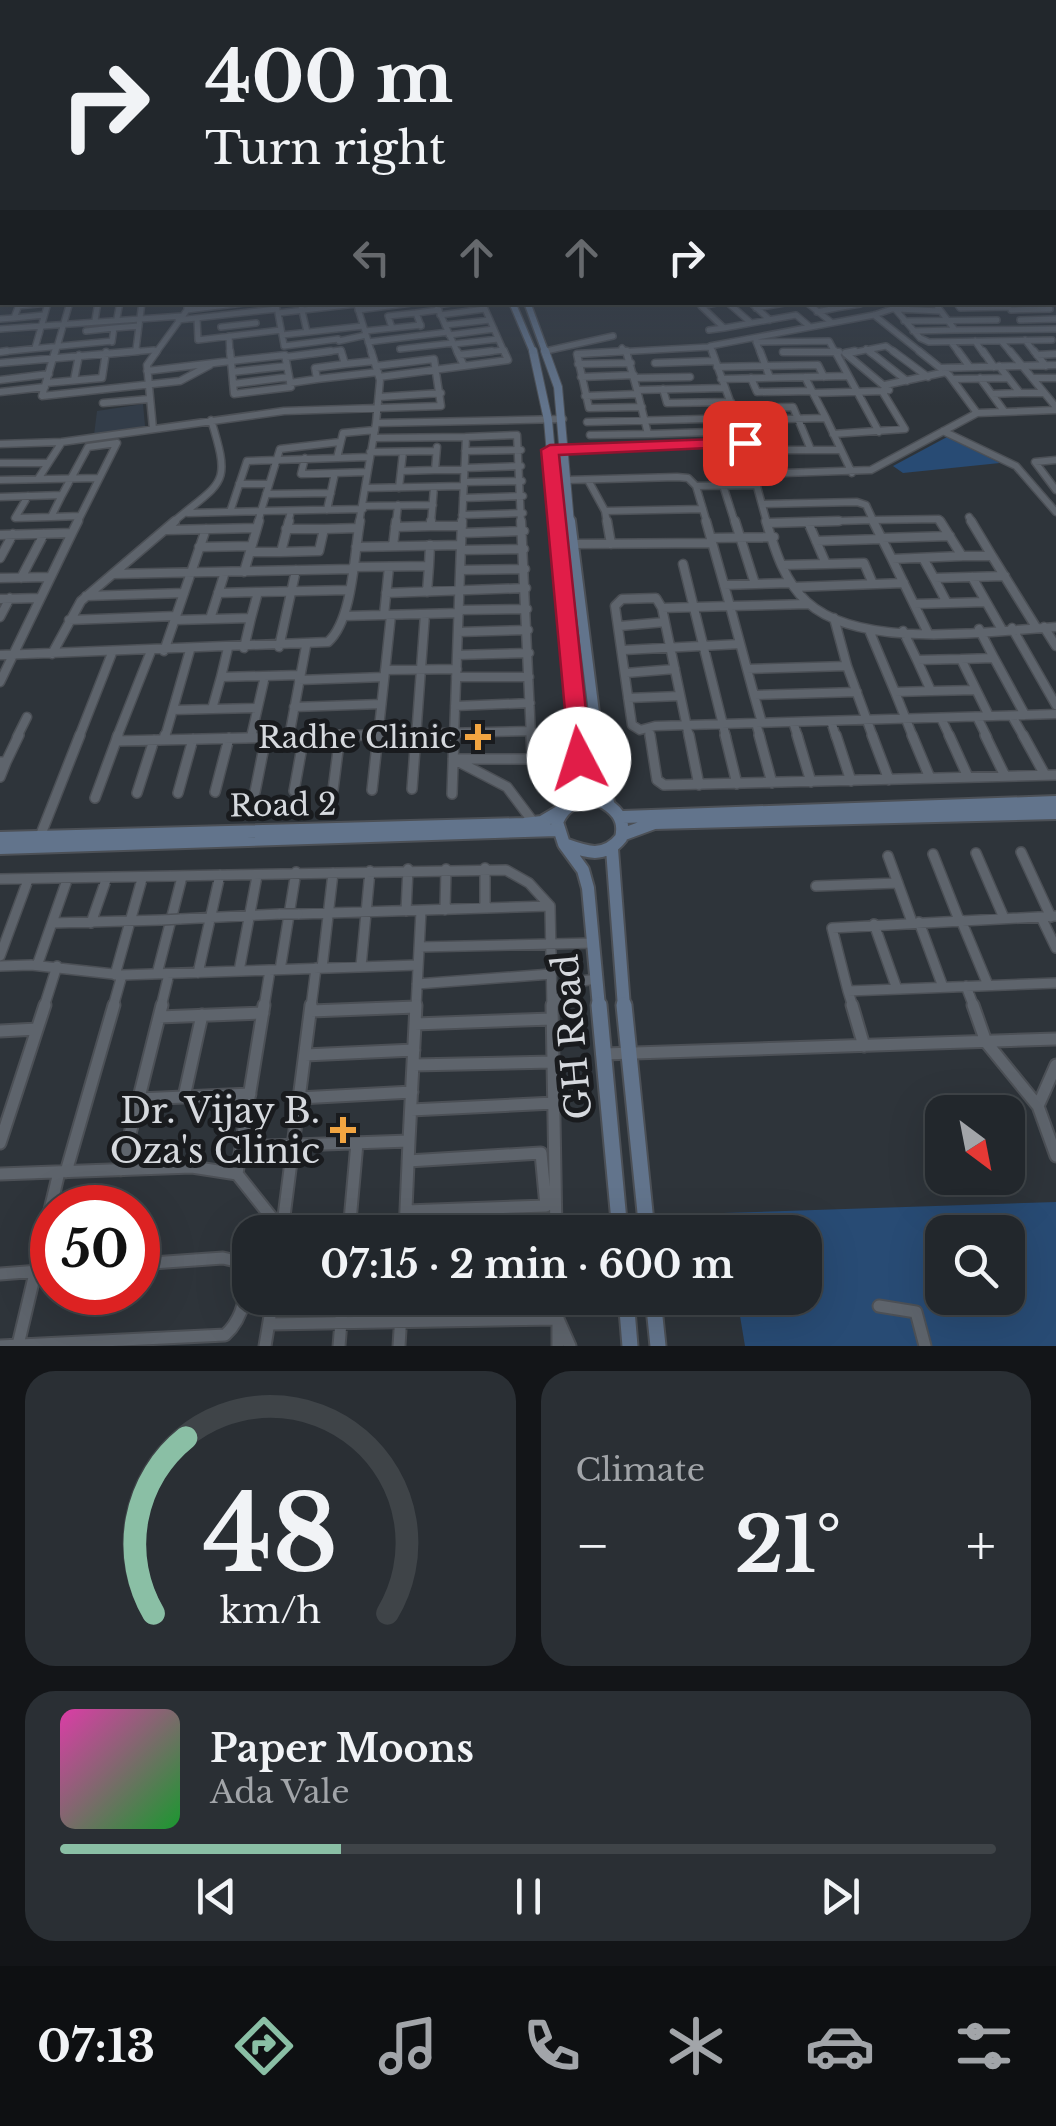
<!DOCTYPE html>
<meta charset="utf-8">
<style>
:root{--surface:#22272c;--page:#2a2f34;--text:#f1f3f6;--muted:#a2a5a9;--line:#3f4448;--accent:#8abfa5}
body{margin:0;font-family:"Libre Baskerville",serif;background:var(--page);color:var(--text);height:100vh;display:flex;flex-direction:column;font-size:38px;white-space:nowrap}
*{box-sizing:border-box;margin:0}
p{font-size:32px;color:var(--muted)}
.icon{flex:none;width:55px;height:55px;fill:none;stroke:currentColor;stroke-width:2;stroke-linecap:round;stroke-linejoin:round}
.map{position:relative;height:1346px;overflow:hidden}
.details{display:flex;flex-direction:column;gap:25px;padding:25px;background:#131518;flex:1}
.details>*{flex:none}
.banner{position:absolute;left:0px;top:0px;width:1058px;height:305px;box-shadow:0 10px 40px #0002,0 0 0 2px var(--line);background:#22272c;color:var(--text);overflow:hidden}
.needle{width:65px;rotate:148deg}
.fabs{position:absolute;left:925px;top:1095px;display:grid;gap:20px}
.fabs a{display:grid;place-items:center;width:100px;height:100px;border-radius:20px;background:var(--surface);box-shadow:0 10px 40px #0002,0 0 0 2px var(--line);font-size:50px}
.speed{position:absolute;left:30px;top:1185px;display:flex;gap:20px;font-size:50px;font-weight:700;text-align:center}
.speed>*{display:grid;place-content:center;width:130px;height:130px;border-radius:50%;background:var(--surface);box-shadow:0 10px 40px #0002,0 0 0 2px var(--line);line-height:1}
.speed .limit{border:15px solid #d22;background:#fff;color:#111}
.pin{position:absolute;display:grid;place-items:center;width:85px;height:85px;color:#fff;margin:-42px;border-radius:20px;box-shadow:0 5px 15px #0006}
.me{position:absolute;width:110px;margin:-55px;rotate:355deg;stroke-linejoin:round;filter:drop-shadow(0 0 8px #0008)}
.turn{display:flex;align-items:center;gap:35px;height:210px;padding:0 40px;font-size:45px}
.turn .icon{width:130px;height:130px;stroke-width:2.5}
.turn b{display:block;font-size:70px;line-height:85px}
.lanes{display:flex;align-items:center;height:95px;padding:0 40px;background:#0003;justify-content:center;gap:50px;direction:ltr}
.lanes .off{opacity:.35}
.big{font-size:75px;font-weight:700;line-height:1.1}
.details .widget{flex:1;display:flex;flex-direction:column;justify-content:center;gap:15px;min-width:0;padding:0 35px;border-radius:30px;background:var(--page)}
.details .dial{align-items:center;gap:0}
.dial svg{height:260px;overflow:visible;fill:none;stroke:var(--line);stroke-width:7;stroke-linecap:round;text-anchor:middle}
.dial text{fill:var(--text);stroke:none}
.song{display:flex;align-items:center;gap:30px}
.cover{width:120px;height:120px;border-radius:15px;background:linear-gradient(135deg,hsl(320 70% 55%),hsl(130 70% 35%))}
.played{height:10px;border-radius:5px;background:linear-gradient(90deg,var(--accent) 30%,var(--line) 30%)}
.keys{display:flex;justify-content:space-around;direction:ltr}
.heat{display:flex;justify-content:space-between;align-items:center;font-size:55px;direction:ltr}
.details .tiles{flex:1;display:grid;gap:25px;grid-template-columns:1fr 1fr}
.widget:last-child{grid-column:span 2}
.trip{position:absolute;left:232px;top:1215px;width:590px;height:100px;border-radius:30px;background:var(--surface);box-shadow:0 10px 40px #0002,0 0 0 2px var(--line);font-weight:700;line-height:100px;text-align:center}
.menu{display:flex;height:160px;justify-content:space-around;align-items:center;background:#0e1012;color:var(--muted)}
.menu .icon{width:70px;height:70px}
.menu .on{color:var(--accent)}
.menu b{font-size:45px;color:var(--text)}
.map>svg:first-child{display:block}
.built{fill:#333d49}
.green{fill:#284b74;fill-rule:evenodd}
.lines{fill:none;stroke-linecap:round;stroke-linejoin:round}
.street-far4-casing{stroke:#4c5056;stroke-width:8}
.street-far3-casing{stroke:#4c5056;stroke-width:9}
.street-far2-casing{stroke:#4c5056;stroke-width:11}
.street-far1-casing{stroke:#4c5056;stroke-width:12}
.street-casing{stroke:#4c5056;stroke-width:15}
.secondary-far4-casing{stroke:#4c5056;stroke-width:9}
.secondary-far3-casing{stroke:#4c5056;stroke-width:10}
.secondary-far2-casing{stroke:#4c5056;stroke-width:14}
.secondary-far1-casing{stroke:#4c5056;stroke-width:16}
.secondary-casing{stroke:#4c5056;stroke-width:19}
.highway-casing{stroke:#4c5056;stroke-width:4}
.street-far4{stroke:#5e646c;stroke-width:5}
.street-far3{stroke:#5e646c;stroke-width:6}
.street-far2{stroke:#5e646c;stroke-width:8}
.street-far1{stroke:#5e646c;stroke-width:9}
.street{stroke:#5e646c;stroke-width:11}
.secondary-far4{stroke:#62748c;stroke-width:6}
.secondary-far3{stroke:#62748c;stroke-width:8}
.secondary-far2{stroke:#62748c;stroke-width:10}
.secondary-far1{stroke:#62748c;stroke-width:12}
.secondary{stroke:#62748c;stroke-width:15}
.highway{fill:#6c9bd5;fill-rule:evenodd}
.street-bridge-casing{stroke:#4c5056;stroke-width:12;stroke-linecap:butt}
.street-bridge{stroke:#5e646c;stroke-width:9}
.route{fill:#e11d48;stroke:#92132f;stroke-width:2.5}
.poi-dot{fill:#f2a541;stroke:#191b1e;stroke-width:4}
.labels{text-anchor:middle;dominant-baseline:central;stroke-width:10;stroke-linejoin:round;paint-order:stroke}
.poi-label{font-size:30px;fill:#d6d9de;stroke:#191b1e;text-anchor:end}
.street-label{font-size:30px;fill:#d6d9de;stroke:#191b1e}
.near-street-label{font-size:35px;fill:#d6d9de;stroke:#191b1e}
.near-poi-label{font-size:35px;fill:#d6d9de;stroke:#191b1e;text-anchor:end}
</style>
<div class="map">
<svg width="1056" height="1346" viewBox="0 0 1056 1346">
<rect width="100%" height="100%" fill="#2e343a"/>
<path class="built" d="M143,404l2,22 -51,9 3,-24z"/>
<path class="green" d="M947,437l53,26 -97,10 -10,-7z
M1056,1202v144h-311l-8,-48h68v-66h-79l-3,-19zM942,1232h66v66h-66z"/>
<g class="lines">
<defs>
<path id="street-far4" d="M300,302l7,30
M356,302l16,52
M435,302l23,52
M482,302l23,52
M721,302l-20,4 23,22 72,-13 13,11
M727,302l23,20
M750,302l20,18
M806,302l25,20
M934,302l21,28 101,-1
M956,302l4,6 49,-1
M1044,303h12
M436,305l22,-3
M18,306l39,-4
M756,308l34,-6
M836,308l24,-4
M895,309l25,29 9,4 123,-2
M897,309l43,2
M187,310l64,-8
M358,310l61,-8
M1011,310l39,-1
M817,312l19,-4 -7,-6
M440,315l45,-6
M874,315l49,39
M14,318l30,-3
M117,318l3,-16
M197,318l1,22 83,-10
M0,319l14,-1 6,-16
M95,320l3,-18
M178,320l99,-11
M1020,320l36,-1
M904,321l93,-1
M445,325l45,-5
M421,326l-5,-13 23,-3
M221,327l35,-4
M392,328l-4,-12 28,-3
M0,329l182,-13
M709,330l15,-2
M86,331l28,-3
M365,331l56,-6
M913,331l42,-1
M282,335l81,-9
M449,335l45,-6
M229,336l1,18
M1025,340l11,14
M339,341l27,-6
M975,341l9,13
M112,342l2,-14 25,-2
M368,342l80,-10
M951,342l9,12
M1002,342l10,12
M454,344l44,-5
M284,345l-6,-32 78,-9
M284,346l54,-7
M35,348l13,-45
M622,348l5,6
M136,349l6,-47
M400,349l53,-6
M866,349l6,5
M546,351l67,-15
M0,352l112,-11
M783,352h56
M55,354l15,-52
M109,354l45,-4
M155,354l32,-44v-8
M311,354l30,-4 1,4
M469,354l35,-4
M580,354l129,-7
M713,354l-3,-8 164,-31 39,-13
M761,354l-5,-12 73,-1 7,13
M846,354l40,-8 11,8"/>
<path id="street-far3" d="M55,351l-13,45 138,-15 30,-16
M230,351l1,10
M341,351l4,13 29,-3
M371,351l9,29 -4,43 187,-4
M626,351l11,39
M627,351l-50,3 12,54 53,-1
M712,351l33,92
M760,351l10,27
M835,351l44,81
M855,351l-10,2 44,37
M869,351l38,30
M893,351l35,26
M919,351l30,24 28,38
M958,351l11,15
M983,351l11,16
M1010,351l46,56
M1034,351l12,15
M0,352l7,-1
M783,352h56
M285,355l6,32 -57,7 -3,-33z
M459,355l33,-4
M1037,355l19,-1
M286,357l45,-6
M0,363l138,-12
M655,363l60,-2
M345,364l-30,4 2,11 61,-7
M578,364l53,-1
M464,366l44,-6 -4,-9
M999,366l21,27h24
M717,367l101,-2 6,12
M941,368l115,-3
M147,371l84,-10
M232,372l55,-6
M379,377l85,-11 -7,-15
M581,377l53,-2
M805,377l8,16 72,-2
M634,378l56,-1
M751,378l6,14 55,-1
M980,378l24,33
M1032,378h24
M721,379l127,-3
M953,379l55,-1
M0,380l49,-6
M74,380l5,-25
M46,383l56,-5 4,-26
M290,383l27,-4
M233,384l56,-7
M885,385l61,-13
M725,388l-88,2 11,44 95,-3
M663,389l4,14 64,-1
M0,392l45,-5
M813,393l13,25
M992,394l28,-1
M585,396l53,-2
M379,397l62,-4
M103,403l46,-4
M733,408l60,-1 18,43
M738,420l88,-2 26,55
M587,422l116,-3
M153,429l-6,-64 10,-14
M943,431l73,35 40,46
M833,434l72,-5 -23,-38
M590,435l58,-1
M374,438l92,-1
M0,444l62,-2 222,-31 157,-5 -7,-47 -58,7
M437,447l-2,23h29
M550,450l195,-7 22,80
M747,450h94
M465,451l56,-1
M370,452l66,-1
M305,458l-4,16 66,-2
M337,458l6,-25 32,-3
M1056,460l-21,2 21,28
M0,463h48
M716,463l19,60
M464,468l57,-2
M401,471l34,-1
M753,474l118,-4 106,-57 79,-3
M38,479l24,-37
M0,480l99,-2
M567,480l110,-3 11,1 8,8
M588,480l17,31
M464,482l58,-1
M239,484h30
M365,488l99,-2
M399,488l4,-36
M266,494l65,-1
M62,495l-11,22 29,-1
M28,496l-13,22 36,-1
M0,497l62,-2 26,-48 29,-4
M463,498l60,-2
M763,504l94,-2 9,3 7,15 -104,3
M363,506l70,-1
M327,510l8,-37
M230,512l17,-51 122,-4
M188,513l73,-2 19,-62 60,-7
M462,515l61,-2
M969,517l4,6
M77,523l40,-80
M172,523c51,-43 60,-36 39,-103
M258,523l3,-12 102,-2
M288,523l3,-12
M359,523l17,-100
M396,523l2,-18
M431,523l3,-36
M462,523l4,-86 51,-2 4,88
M607,523l-2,-12 98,-2
M707,523l-11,-37 61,-1
M875,523l-2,-3 66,-1 3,4"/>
<path id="street-far2" d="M289,521l-8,31 38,-1 5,-22 35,-1
M431,521v5h31
M521,521l10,216
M607,521l4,23
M735,521l20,63
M766,521c9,29 18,60 41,81 54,49 182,29 249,25
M873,521l19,38 70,-3
M940,521l22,35
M971,521l21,35
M808,522l18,42 38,-1 9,21
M769,523l70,-2
M395,527l36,-1
M286,529h38
M167,530l90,-2 2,-7
M72,533l6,-12
M462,533l62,-2
M0,535l72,-2 -72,149
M711,538l63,-1
M882,538l68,-2
M816,541l66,-2
M572,544l140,-1
M461,545l1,-24
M393,546l3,-25
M199,547l52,-1
M356,547l105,-2 -7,192
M461,550l63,-1
M250,552h31
M962,556h30l44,71
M0,558l13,-24
M923,558l11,20 71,-2
M892,559l35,72
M683,564l43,173
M783,565l43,-1
M353,567l76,-1 1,-21
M460,570l65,-1
M244,572l13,-44
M113,574l239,-5
M972,577l29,51
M0,578l50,-1
M21,578l23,-44
M934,578l13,25
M724,585l65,-2
M794,587l110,-4
M427,592l2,-26
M218,593l40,-1
M386,593l140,-5
M86,596l98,-3
M0,599l40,-1
M914,604l72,-2
M662,608l-6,-10 -34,1 -7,7 17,119 8,5 15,-4 401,-12
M459,610l68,-1
M384,615l5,-48
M344,616l115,-3
M0,617l10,-19
M834,618l13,48
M210,619l15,-47
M69,620l107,-4
M175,620l76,-2 7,-26 90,-2
M620,626l45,-4
M1044,627l12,19
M1012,628l44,77
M979,629l15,29 -33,1 28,57
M869,630l26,62 36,-1
M903,631l14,29
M458,632l70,-2
M279,647l17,-77
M244,648l7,-30
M624,650l116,-6
M164,651l42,-122
M52,654l29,-53 94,-80
M0,655l328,-13c25,-22 26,-88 32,-121
M457,655l72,-2
M994,658l31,57
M961,659l-44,1 14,31 45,-1
M747,669l100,-3 26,71
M385,670l72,-1
M626,673l49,-4
M221,677l7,-29
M456,677h73
M299,680l85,-3
M895,692l18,45
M754,695l-24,-89 78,-2
M628,698l52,-2
M455,706l75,-3
M294,707l87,-3
M212,709l45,-1
M173,710l39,-1 9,-32 79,-2
M1012,716l12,21
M977,717l10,20
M941,718l9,19
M831,721l5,16
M793,722l5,15
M756,723l4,14
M762,723l-8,-28 103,-3
M649,728l1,9
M17,737l10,-20
M79,737l33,-84
M117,737l34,-86
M165,737l25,-87
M251,737l14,-61
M266,737l266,-6
M289,737l17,-91
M378,737l13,-122
M416,737l9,-123
M689,737l-27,-129 68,-2 -24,-85"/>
<path id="street-far1" d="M118,735l-2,6 254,-6
M650,735l7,45 7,5 392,-10
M689,735l10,50
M725,735l12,49
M759,735l13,48
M797,735l14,47
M836,735l15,46
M872,735l17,45
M912,735l18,43
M949,735l19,42
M985,735l20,41
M1023,735l22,40
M164,740l1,-5
M453,759h73l6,-3 -1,-21
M457,761l50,26 27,36
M0,762h6l13,-27
M0,777l6,-15
M412,789l4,-54
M333,790l7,-55
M372,790l6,-55
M294,791l10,-55
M215,792l14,-54
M255,792l11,-55
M137,793l17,-53
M178,793l15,-54
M452,794l2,-59
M95,798l21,-57
M39,839l41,-104
M1021,852l30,65
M976,853l28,65
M933,854l26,66
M888,856l24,66
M485,868v40
M0,879l506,-9 23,13 21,23 2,101
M816,886l82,-3
M445,910l1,-41
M406,911l2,-42
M298,914l252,-8
M1056,916l-224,12 16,63 208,-8
M1041,917l15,31
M180,919l100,-5
M961,920l27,65
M919,922l24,65
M52,923l110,-3
M91,923l15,-43
M874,924l23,65
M419,947l175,-4
M0,956l28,-76
M38,963l29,-83
M0,966l31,-1 91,10 296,-10
M361,966l9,-95
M322,968l11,-95
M280,970l16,-98
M239,971l18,-95
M198,973l22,-98
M157,974l25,-97
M115,975l27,-96
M417,984l134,-10
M966,986l8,21
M848,991l5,16
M552,1005l22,-23 23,-3
M44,1007l13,-41
M113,1007l9,-32
M161,1007l8,-33
M264,1007l6,-37
M311,1007l5,-39
M416,1007l5,-96"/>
<path id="street" d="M552,1005l4,227
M852,1005l12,41
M973,1005l13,37 52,64 18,50
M311,1011l105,-4
M159,1017l104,-4
M415,1024l137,-5
M0,1031l37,-2
M604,1054l452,-15
M305,1055l109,-5
M413,1065l140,-3
M184,1097l18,-82
M299,1098l113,-6
M139,1099l111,-5
M1038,1106l18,-41
M411,1110l143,-7
M409,1141l7,-136
M0,1143l45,-138
M241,1147l23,-142
M121,1170l41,-165
M66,1172l48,-167
M0,1174l192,-7 45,7 35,44 4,14
M237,1174l4,-27 168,-6 -4,91
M406,1211l140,-5 -5,-53 -133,8
M282,1232l29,-227
M349,1232l8,-89
M0,1274l52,-4
M558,1298v48
M879,1306l37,6 9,34
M270,1324l288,-5 12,27
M18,1345l41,-173
M0,1346l225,-11c20,-18 23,-46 19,-72l-21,-5 -85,6
M265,1346l8,-48
M339,1346l4,-48
M399,1346l3,-48"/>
<path id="secondary-far4" d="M512,302l22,52
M527,302l19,52"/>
<path id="secondary-far3" d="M533,351l15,69 9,103
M545,351l13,36 12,136"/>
<path id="secondary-far2" d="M557,521l20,216
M570,521l27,216"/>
<path id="secondary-far1" d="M596,735l12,68
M598,799c17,9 28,19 23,39 -17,21 -35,14 -57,6l-7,-22c8,-19 22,-23 41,-23z
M567,806l12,-47 -2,-24
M623,817l433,-15
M624,834l30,-11 402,-10
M0,838l524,-14 18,-2 22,-13
M564,844l19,26 5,18 11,119
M0,848l557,-18
M612,849l12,158"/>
<path id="secondary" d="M599,1005l21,227
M624,1005l23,227
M626,1298l4,48
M653,1298l5,48"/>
<path id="highway" d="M0,226h2v4l-2,1z"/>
</defs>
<use href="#street-far4" class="street-far4-casing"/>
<use href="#street-far3" class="street-far3-casing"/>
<use href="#street-far2" class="street-far2-casing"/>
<use href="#street-far1" class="street-far1-casing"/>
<use href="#street" class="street-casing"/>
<use href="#secondary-far4" class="secondary-far4-casing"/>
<use href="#secondary-far3" class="secondary-far3-casing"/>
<use href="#secondary-far2" class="secondary-far2-casing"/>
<use href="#secondary-far1" class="secondary-far1-casing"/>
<use href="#secondary" class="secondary-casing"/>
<use href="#highway" class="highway-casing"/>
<use href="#street-far4" class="street-far4"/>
<use href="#street-far3" class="street-far3"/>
<use href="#street-far2" class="street-far2"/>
<use href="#street-far1" class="street-far1"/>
<use href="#street" class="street"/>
<use href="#secondary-far4" class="secondary-far4"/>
<use href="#secondary-far3" class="secondary-far3"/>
<use href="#secondary-far2" class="secondary-far2"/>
<use href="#secondary-far1" class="secondary-far1"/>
<use href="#secondary" class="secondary"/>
<use href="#highway" class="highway"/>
<defs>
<path id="street-bridge" d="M280,914h18
M162,920l18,-1"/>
</defs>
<use href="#street-bridge" class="street-bridge-casing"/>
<use href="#street-bridge" class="street-bridge"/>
</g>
<linearGradient id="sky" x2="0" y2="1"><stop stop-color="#191d20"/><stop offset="0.54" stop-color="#465060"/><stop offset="1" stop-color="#465060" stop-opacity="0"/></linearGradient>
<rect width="1056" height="406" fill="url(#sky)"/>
<path class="route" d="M745,438l9,5 -3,3 -192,9 32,304 -3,6h-18l-29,-315 9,-5z"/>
<g class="poi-dot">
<path d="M473 722h10v10h10v10h-10v10h-10v-10h-10v-10h10z"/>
<path d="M338 1115h10v10h10v10h-10v10h-10v-10h-10v-10h10z"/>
</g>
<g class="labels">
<g class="poi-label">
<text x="456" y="737">Radhe Clinic</text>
</g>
<g class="street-label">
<text transform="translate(283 805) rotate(-1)">Road 2</text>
</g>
<g class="near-street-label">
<text transform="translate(572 1037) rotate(-95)">GH Road</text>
</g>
<g class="near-poi-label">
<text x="320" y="1110">Dr. Vijay B.<tspan x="320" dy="40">Oza's Clinic</tspan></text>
</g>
</g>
</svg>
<div class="fabs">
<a><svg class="needle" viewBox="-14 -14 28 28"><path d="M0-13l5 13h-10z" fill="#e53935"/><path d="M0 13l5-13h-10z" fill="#a2a5a9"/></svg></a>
<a><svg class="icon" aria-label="search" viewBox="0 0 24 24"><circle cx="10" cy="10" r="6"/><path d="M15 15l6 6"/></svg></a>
</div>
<div class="speed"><div class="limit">50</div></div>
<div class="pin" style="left:745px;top:443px;background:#d93025"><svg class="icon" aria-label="arrive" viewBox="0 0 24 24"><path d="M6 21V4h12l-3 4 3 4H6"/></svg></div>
<svg class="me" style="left:579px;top:759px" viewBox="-20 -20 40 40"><circle r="19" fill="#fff"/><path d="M0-13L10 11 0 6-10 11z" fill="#e11d48"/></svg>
<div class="trip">07:15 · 2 min · 600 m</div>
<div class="banner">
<div class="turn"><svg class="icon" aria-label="right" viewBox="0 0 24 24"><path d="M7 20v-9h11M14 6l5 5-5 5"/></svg><div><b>400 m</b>Turn right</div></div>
<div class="lanes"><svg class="icon off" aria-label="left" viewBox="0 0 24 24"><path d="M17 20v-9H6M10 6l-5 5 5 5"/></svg><svg class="icon off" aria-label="ahead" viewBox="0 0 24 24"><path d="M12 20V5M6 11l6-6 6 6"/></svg><svg class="icon off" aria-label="ahead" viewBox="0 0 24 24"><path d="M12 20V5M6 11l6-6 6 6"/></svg><svg class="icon" aria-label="right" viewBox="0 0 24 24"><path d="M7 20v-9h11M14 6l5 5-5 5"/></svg></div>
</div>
</div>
<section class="details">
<div class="tiles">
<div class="widget dial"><svg viewBox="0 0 100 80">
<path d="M14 69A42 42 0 1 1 86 69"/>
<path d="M14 69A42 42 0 0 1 24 15" stroke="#8abfa5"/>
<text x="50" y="56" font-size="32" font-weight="700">48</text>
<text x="50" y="72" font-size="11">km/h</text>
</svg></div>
<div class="widget"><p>Climate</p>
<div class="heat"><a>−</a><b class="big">21°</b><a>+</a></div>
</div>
<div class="widget">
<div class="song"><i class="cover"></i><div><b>Paper Moons</b><p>Ada Vale</p></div></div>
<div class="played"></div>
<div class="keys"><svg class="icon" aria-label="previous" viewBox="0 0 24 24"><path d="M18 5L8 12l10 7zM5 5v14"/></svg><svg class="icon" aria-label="pause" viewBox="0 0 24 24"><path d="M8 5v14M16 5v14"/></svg><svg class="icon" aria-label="next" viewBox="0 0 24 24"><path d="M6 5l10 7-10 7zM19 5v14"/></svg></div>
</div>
</div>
</section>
<nav class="menu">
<b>07:13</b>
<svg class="icon on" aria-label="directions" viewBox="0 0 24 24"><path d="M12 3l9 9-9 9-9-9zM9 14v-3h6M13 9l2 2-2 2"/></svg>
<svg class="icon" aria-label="music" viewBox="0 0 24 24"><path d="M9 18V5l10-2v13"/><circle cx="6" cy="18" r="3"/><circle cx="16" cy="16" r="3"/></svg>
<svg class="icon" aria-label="phone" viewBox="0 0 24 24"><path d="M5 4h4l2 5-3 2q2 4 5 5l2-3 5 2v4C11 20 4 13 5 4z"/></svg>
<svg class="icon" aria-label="climate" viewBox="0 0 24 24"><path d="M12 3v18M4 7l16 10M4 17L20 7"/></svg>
<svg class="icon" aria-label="car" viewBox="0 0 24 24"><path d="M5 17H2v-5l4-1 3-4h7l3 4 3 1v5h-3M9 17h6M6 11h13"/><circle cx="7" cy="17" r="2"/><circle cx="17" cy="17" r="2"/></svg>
<svg class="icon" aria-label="filters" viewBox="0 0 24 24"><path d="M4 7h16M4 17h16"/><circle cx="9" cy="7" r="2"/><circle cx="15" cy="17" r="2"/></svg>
</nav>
